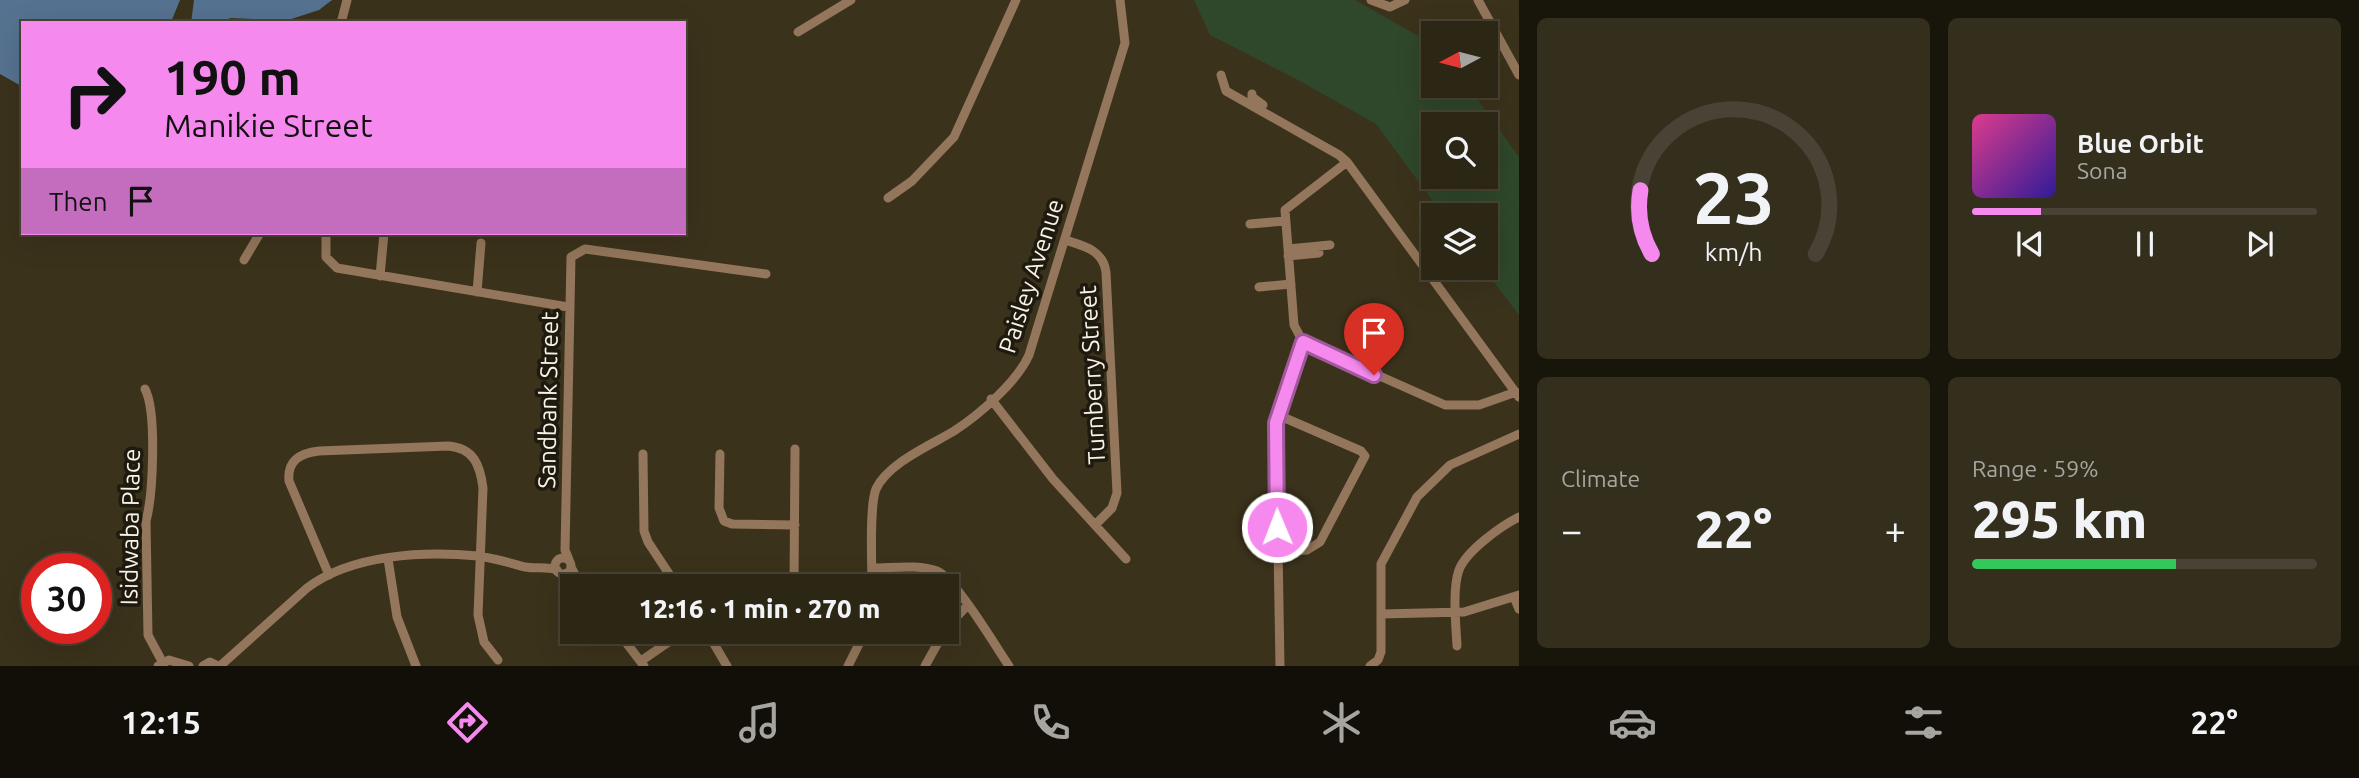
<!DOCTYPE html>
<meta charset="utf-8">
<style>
:root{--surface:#2c2614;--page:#342e1d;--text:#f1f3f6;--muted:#a6a5a0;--line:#484334;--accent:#f689ee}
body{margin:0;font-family:Ubuntu,sans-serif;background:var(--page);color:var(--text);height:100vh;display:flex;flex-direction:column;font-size:26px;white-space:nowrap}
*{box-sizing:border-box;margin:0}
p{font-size:23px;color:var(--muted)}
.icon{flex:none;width:38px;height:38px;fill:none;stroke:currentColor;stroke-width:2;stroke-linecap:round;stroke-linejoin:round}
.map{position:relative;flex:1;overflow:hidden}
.details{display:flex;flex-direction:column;gap:18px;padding:18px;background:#18150b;width:840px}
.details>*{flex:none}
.top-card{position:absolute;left:21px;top:21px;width:665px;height:214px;border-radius:0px;box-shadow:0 7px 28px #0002,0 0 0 2px var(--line);background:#f689ee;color:#111;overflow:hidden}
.needle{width:46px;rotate:263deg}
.controls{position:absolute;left:1421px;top:21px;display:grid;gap:14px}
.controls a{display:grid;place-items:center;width:77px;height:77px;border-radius:0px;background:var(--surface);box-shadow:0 7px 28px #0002,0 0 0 2px var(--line);font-size:35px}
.speed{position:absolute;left:21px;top:553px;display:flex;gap:14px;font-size:35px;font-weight:700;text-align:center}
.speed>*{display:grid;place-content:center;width:91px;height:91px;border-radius:50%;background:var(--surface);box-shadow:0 7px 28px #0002,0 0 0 2px var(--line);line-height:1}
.speed .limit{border:10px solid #d22;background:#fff;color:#111}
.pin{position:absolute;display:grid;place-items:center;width:60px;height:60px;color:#fff;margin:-72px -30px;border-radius:50% 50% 50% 0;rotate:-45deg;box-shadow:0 0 7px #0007}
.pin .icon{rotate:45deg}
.me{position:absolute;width:77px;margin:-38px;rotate:359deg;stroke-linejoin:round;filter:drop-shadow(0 0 5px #0008)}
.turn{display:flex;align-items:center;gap:24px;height:147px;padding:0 28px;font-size:32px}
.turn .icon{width:91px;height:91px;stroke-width:2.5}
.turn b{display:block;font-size:49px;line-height:60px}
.then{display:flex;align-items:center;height:66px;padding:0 28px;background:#0003;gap:14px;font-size:26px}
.big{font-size:52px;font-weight:800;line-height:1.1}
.details .card{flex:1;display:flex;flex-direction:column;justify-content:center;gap:10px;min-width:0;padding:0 24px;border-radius:10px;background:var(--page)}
.details .dial{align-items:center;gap:0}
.dial svg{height:182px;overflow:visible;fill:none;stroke:var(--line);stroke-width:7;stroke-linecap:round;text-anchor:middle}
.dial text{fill:var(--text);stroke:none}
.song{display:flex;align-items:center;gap:21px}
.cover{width:84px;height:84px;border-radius:10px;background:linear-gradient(135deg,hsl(330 70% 55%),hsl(250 70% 35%))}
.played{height:7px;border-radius:4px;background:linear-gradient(90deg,var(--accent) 20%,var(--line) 20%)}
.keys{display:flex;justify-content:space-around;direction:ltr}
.heat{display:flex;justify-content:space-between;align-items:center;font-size:38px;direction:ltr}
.charge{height:10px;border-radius:5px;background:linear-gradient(90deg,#34c759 59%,var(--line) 0)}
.details .tiles{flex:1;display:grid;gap:18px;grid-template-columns:repeat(2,1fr)}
.trip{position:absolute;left:560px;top:574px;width:399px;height:70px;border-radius:0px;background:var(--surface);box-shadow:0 7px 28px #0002,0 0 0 2px var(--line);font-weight:800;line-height:70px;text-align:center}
.dock{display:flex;height:112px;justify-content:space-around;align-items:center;background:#120f08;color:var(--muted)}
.dock .icon{width:49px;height:49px}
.dock .current{color:var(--accent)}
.dock b{font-size:32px;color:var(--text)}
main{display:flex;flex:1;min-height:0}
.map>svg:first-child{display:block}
.green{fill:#2f472a;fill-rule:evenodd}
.water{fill:#557290}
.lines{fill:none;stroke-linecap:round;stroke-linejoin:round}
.minor{stroke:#93765b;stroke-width:9}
.route-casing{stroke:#a0599b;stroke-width:18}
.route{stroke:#f689ee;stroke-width:12}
.labels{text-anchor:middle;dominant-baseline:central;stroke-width:7;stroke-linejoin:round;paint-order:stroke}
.street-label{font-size:24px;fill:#faf4e6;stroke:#1f1a10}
</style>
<main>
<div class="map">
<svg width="1519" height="666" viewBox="0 0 1519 666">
<rect width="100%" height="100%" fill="#3b321b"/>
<path class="green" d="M1194,0h161l78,44v42h35l51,71v158l-36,-47h3v-53h-43l-67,-91 -78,-44 -88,-45zM1433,124h53v53h-53z"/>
<path class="water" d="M0,0h180l-9,22 -19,-2 -1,3h-128v64l-23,-13z
M194,0h138l-13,10 -40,13h-21l-5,-4 -22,-1 -14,5h-26z"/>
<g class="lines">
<path class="minor" d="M1371,0l19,7 15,-7
M1478,0l41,75
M341,23l6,-23
M798,32l53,-32
M1221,75l5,16 113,64 8,7 172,235
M1252,94v3l11,8
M1347,162l-62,48 9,115 9,17 142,63h34l37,-13
M888,198l24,-17 42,-44 62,-137
M1250,224l35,-3
M326,233v24l11,11 231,39
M1065,240c19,6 38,10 41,32l11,221 -5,15 -17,17
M1288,249l42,-4
M1288,256l31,-3
M244,260l16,-27
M380,276l4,-43
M1259,287l32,-3
M477,292l4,-49
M145,389c12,23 8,106 1,132l2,114 15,28
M991,399l62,80 73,80
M643,454l1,77 4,11 29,44
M720,454l-1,54 5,13 8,3 63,1
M1277,552l30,-2 13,-8 45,-86 -4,-5 -83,-36
M555 566a8 8 0 1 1 16 0a8 8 0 1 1-16 0Z
M388,559l9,58 19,49
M569,560l-4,-10 6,-293 14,-8 181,25
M571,567l10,19
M872,568c20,0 47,-4 65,3 18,7 59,76 72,95
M329,575l-40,-94c-2,-21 12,-28 30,-30l129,-5c26,2 32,19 35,42l-5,127 6,27 14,18
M794,586l1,-137
M872,586c0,-22 -3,-80 4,-97 12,-26 55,-44 78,-58 25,-16 63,-49 75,-76l96,-312 -5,-43
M1514,597l5,12
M1381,614l83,-2 55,-17
M947,627l20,-21
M618,632l26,34
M707,632l20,34
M844,632l20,4
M1457,646c-1,-20 -5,-57 2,-76 7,-19 42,-44 60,-53
M641,661l42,-29
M158,666l11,-6 20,6
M203,666l7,-4 8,4
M220,666l87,-78c45,-34 117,-37 171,-32 16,2 32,7 47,11 11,2 22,-1 32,3
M848,666l17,-34
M925,666l19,-34
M1280,666l-4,-241 27,-83
M1370,666l8,-6 3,-8v-88l36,-67 33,-32 69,-31"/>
</g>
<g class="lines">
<defs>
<path id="route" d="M1277,527l-1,-104 27,-81 71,33"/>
</defs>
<use href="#route" class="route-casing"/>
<use href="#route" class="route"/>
</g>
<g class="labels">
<g class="street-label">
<text transform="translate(1031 276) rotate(-72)">Paisley Avenue</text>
<text transform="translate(1092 375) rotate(-93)">Turnberry Street</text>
<text transform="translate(548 400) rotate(-89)">Sandbank Street</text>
<text transform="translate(130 527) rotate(-89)">Isidwaba Place</text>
</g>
</g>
</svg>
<div class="controls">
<a><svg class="needle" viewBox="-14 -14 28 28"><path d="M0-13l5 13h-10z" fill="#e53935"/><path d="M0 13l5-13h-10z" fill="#a6a5a0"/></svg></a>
<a><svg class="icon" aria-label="search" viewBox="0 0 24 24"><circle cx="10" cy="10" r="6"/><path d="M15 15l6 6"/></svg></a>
<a><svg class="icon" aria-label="layers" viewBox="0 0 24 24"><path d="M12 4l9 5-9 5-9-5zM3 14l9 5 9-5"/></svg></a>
</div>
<div class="speed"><div class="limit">30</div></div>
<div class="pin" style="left:1374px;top:375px;background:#d93025"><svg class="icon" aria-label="arrive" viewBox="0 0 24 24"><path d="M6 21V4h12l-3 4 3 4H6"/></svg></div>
<svg class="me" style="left:1277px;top:527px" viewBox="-20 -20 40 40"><circle r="17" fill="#f689ee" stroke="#fff" stroke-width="3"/><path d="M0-11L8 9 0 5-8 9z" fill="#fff"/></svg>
<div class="trip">12:16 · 1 min · 270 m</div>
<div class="top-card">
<div class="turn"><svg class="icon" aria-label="right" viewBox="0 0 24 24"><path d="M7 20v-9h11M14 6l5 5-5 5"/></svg><div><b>190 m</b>Manikie Street</div></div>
<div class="then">Then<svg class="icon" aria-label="arrive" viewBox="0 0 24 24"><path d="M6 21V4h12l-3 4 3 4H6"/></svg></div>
</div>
</div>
<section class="details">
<div class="tiles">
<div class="card dial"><svg viewBox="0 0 100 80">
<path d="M14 69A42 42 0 1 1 86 69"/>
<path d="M14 69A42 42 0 0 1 9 41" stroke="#f689ee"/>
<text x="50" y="56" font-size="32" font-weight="700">23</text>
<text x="50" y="72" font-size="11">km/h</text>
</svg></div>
<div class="card">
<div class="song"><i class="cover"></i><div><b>Blue Orbit</b><p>Sona</p></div></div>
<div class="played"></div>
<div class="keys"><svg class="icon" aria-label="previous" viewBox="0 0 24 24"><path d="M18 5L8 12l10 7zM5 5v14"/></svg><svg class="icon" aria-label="pause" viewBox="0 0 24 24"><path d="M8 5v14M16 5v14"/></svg><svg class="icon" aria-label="next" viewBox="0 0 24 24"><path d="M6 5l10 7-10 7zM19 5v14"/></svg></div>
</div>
<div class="card"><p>Climate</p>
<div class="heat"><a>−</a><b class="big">22°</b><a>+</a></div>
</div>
<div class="card"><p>Range · 59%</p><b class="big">295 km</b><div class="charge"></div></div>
</div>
</section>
</main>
<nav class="dock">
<b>12:15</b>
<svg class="icon current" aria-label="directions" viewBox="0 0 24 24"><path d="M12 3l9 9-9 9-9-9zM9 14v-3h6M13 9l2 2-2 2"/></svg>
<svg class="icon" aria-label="music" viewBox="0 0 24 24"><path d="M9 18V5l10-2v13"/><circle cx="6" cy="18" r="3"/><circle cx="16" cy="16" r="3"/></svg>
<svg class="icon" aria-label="phone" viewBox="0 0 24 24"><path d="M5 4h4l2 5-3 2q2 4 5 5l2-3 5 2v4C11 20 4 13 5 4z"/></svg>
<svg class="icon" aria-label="climate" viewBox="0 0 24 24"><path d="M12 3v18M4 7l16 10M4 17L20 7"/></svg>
<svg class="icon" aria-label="car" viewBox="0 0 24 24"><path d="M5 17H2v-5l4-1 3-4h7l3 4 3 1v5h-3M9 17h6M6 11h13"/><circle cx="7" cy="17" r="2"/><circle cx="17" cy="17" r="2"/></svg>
<svg class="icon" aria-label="filters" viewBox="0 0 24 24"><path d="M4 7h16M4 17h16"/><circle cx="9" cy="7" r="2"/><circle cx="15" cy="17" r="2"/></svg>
<b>22°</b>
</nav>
